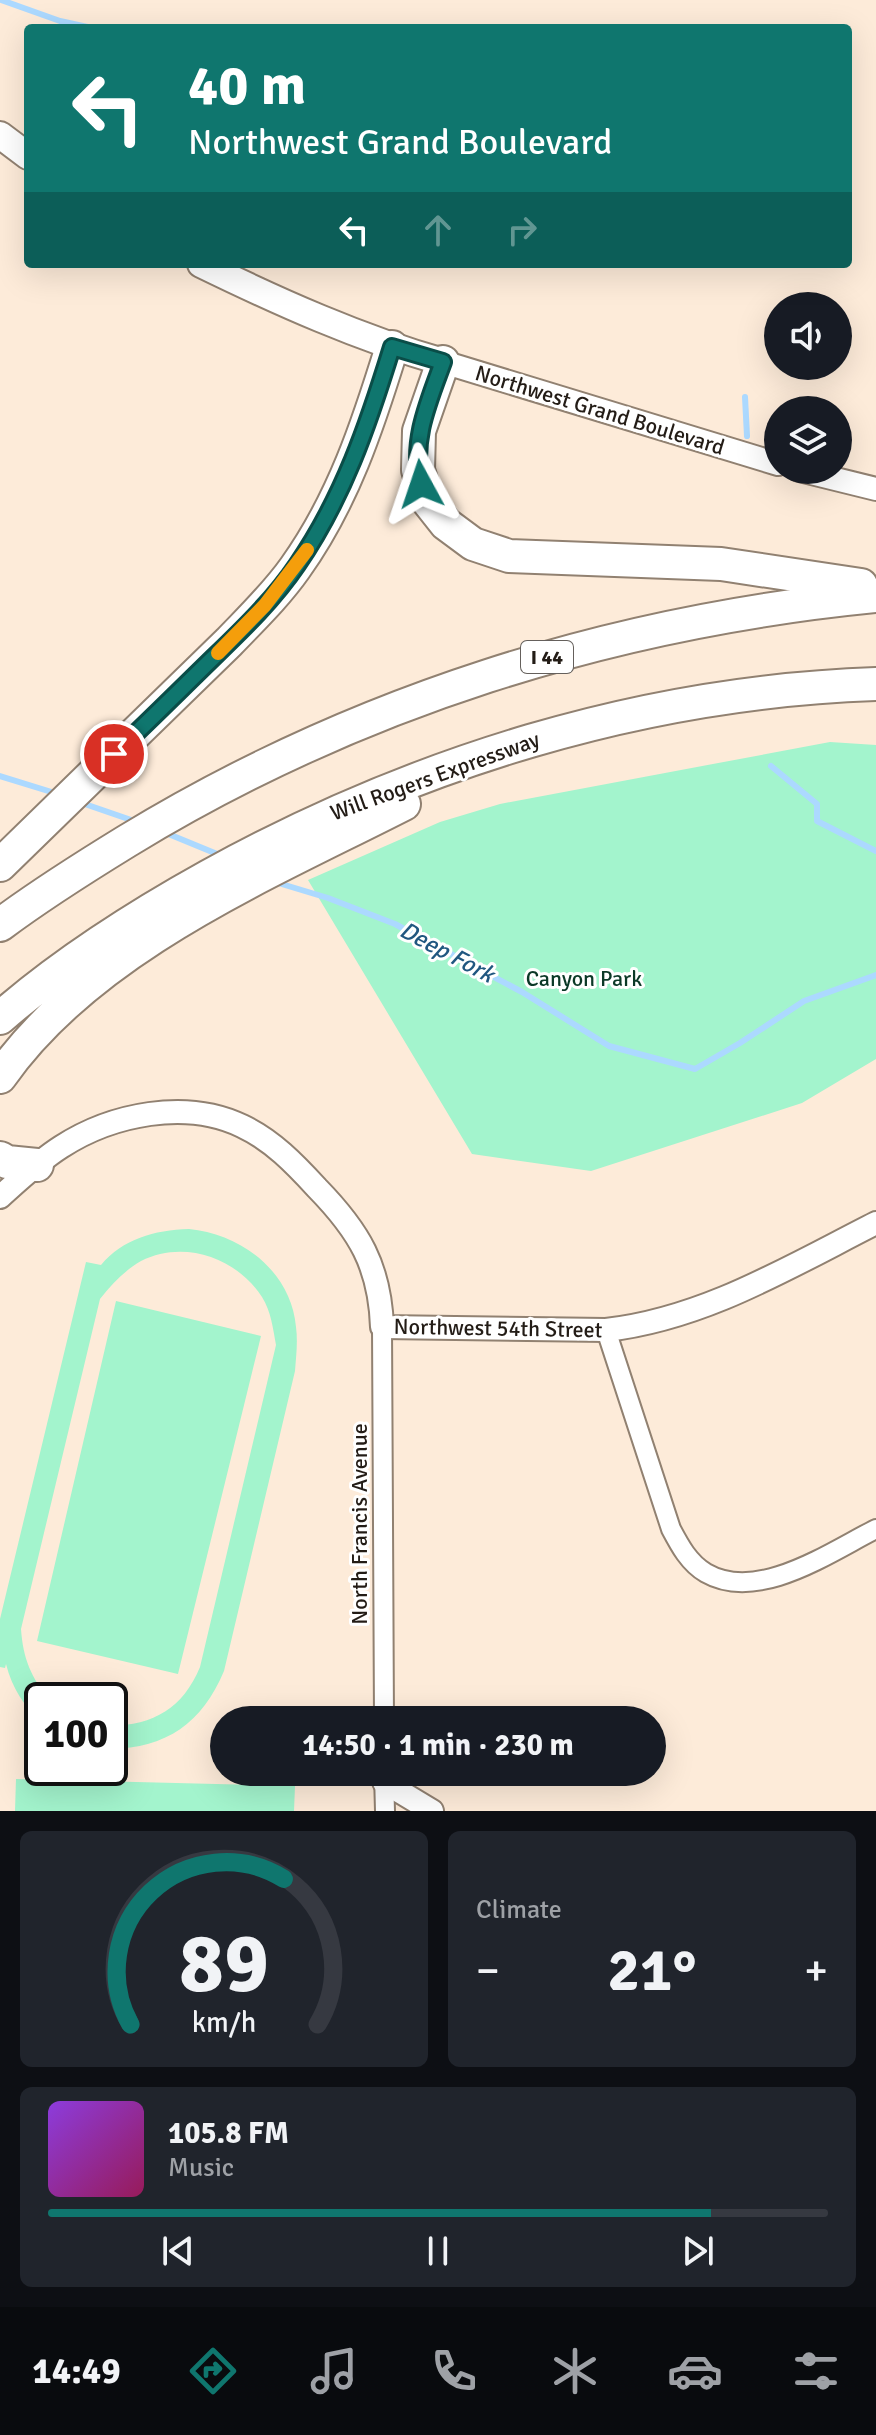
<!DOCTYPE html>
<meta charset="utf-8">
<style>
:root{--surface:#171b24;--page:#20242c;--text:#f1f3f6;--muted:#9ea1a6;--line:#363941;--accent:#0f766e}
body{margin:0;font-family:Signika,sans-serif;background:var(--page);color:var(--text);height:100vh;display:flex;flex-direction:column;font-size:30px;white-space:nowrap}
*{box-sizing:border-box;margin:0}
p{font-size:26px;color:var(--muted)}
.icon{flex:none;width:44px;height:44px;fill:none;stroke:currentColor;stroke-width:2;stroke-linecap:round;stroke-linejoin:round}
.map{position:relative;height:1811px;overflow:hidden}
.panel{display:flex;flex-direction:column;gap:20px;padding:20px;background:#0d0f14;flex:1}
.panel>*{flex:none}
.top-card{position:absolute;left:24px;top:24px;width:828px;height:244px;border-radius:8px;box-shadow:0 8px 32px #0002;background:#0f766e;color:#fff;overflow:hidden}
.controls{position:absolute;left:764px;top:292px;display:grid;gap:16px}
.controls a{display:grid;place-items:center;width:88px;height:88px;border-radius:50%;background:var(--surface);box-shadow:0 8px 32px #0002;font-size:40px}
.speed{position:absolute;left:24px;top:1682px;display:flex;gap:16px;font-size:40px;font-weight:700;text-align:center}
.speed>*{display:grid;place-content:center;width:104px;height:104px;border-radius:50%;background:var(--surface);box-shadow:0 8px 32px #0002;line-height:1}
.speed .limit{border:4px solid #111;border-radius:12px;background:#fff;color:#111}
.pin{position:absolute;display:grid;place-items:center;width:68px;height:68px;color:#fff;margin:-34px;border:4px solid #fff;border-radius:50%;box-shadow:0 2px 8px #0007}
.me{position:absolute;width:88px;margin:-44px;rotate:355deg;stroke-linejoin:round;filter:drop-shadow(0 0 6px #0008)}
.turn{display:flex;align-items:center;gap:28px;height:168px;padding:0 32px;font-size:36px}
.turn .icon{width:104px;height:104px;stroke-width:2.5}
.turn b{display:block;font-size:56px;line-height:68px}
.lanes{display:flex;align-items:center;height:76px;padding:0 32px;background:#0003;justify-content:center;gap:40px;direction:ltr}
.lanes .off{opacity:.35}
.big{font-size:60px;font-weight:800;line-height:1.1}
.panel .tile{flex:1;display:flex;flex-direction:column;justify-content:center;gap:12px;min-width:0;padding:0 28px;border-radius:12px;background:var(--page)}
.panel .dial{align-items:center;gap:0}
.dial svg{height:208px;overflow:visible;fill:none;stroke:var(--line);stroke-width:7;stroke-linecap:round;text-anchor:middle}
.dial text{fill:var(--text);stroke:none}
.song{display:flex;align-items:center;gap:24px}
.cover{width:96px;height:96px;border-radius:12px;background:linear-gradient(135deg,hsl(270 70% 55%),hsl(330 70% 35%))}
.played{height:8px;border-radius:4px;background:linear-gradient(90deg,var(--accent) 85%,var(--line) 85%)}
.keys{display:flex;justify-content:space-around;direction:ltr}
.heat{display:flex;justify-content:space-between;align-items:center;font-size:44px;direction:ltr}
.panel .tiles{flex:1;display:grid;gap:20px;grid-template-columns:1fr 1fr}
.tile:last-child{grid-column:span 2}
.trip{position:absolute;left:210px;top:1706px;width:456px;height:80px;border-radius:40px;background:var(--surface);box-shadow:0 8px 32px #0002;font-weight:800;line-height:80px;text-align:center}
.tab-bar{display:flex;height:128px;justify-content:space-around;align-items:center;background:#090b0e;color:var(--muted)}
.tab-bar .icon{width:56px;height:56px}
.tab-bar .current{color:var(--accent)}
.tab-bar b{font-size:36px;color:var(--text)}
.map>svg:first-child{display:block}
.green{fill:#a3f4cd}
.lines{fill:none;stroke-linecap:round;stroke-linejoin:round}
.stream{stroke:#acd9ff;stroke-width:6}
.minor-casing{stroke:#918171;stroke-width:22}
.tertiary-casing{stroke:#918171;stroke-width:26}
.secondary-casing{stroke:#918171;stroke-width:30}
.motorway-casing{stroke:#918171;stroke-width:36}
.minor{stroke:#fff;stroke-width:18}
.tertiary{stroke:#fff;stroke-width:22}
.secondary{stroke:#fff;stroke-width:26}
.motorway{stroke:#fff;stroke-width:32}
.route-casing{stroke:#0a4d48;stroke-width:20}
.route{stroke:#0f766e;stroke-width:14}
.slow{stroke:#f59e0b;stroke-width:14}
.labels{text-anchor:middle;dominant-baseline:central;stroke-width:6;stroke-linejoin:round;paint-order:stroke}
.shield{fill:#fff;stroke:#65605c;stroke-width:2}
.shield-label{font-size:20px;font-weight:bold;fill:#231c16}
.street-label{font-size:22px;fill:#231c16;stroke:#fff}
.park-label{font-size:22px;fill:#0b3927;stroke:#fff}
.water-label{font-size:24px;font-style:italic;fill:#205780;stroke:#fff}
</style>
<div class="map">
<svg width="876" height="1811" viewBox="0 0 876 1811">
<rect width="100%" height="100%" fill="#fdebd9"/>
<path class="green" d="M830,742l46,3v314l-74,44 -211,68 -119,-17 -164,-274 132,-58 60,-18z
M189,1229c52,5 102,42 107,98 2,15 0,30 -1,44l-71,300c-22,52 -57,77 -114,78v-23c44,-1 73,-18 90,-59l76,-322c-3,-16 -5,-34 -14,-48 -25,-39 -78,-58 -121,-36 -17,10 -29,23 -41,38l-79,330c2,29 10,49 29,71h-8v23c-18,-17 -30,-35 -36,-59l-1,4 -5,-1v-48l86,-357 15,3c22,-26 53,-35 88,-36z
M116,1301l145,35 -83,338 -141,-33z
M16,1779l279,7 -1,25h-279z"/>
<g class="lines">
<path class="stream" d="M1,0l59,21 32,7
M745,397l2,39
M771,766l46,38v17l59,30
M0,776l58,18
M79,802l58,20
M166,833l56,23
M275,882l53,16 67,26 127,68 87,54 86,23 45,-26 64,-42 72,-26"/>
<defs>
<path id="minor" d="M382,1327l2,393
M606,1330l65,199c9,17 18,34 35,44 52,30 124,-21 170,-44
M384,1774l1,37"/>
<path id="tertiary" d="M443,362l335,102
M799,470l77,19
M0,1197c20,-18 39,-36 61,-50 51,-33 125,-48 181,-21 30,14 53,38 75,62 42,43 63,78 65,139l224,3c98,-11 183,-63 270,-107
M384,1782l48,29"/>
<path id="secondary" d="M0,135l28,21
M201,264c78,38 158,74 242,98"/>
<path id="motorway" d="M443,362l-24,69 -1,39 9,30 19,24 27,20 36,12 212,8 140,21
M0,865l229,-223c23,-24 47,-47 66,-74 48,-67 73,-143 97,-221
M0,925c40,-30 83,-57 127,-84 228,-139 483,-219 749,-245
M0,1018c64,-56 135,-101 209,-142 205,-113 432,-184 667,-192
M0,1077c91,-130 267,-203 404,-273
M0,1158l7,4 30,3"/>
</defs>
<use href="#minor" class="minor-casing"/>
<use href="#tertiary" class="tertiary-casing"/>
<use href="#secondary" class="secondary-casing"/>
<use href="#motorway" class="motorway-casing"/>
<use href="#minor" class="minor"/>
<use href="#tertiary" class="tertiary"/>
<use href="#secondary" class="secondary"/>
<use href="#motorway" class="motorway"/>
</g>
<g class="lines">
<defs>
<path id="route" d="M114,754c34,-32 67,-65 101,-98 29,-28 59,-57 82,-91 46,-67 71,-140 95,-218l51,15c-15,41 -32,79 -22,122"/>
</defs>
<use href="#route" class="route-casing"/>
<use href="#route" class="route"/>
<path class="slow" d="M218,653l47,-48 42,-55"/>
</g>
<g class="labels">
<rect class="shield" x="521" y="641" width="52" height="32" rx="6"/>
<g class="shield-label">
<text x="547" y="657">I 44</text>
</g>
<g class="street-label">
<text transform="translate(600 410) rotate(17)">Northwest Grand Boulevard</text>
<text transform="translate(435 776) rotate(-20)">Will Rogers Expressway</text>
<text transform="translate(498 1328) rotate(1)">Northwest 54th Street</text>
<text transform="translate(359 1524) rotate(-90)">North Francis Avenue</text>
</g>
<g class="park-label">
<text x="584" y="978">Canyon Park</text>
</g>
<g class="water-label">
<text transform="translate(447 952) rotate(28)">Deep Fork</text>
</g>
</g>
</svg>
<div class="controls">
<a><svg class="icon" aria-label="sound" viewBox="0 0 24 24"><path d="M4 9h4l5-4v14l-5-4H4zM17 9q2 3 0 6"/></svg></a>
<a><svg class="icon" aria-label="layers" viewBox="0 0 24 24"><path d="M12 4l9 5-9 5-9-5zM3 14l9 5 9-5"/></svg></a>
</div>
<div class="speed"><div class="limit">100</div></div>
<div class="pin" style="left:114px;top:754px;background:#d93025"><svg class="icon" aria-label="arrive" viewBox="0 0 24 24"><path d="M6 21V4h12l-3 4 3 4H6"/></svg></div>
<svg class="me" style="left:421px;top:484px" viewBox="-20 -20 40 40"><path d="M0-17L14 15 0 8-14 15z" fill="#0f766e" stroke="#fff" stroke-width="4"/></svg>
<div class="trip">14:50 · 1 min · 230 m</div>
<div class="top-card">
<div class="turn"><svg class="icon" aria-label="left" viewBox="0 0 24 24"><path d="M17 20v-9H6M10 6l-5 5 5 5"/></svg><div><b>40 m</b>Northwest Grand Boulevard</div></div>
<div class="lanes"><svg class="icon" aria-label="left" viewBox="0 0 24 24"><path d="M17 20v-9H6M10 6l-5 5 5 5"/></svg><svg class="icon off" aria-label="ahead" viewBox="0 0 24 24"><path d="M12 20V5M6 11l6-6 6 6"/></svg><svg class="icon off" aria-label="right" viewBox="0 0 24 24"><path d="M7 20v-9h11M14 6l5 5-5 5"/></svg></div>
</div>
</div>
<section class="panel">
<div class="tiles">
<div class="tile dial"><svg viewBox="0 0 100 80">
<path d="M14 69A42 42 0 1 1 86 69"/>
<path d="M14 69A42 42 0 0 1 73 13" stroke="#0f766e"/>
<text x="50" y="56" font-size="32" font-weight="700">89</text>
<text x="50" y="72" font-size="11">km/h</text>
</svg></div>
<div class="tile"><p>Climate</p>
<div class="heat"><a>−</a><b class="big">21°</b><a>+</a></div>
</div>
<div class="tile">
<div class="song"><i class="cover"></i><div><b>105.8 FM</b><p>Music</p></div></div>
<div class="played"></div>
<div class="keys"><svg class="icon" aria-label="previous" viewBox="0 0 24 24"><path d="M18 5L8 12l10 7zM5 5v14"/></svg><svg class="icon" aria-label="pause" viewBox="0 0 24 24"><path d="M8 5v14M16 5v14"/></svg><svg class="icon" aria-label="next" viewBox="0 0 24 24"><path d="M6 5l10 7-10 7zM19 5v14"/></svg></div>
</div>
</div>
</section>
<nav class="tab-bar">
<b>14:49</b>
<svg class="icon current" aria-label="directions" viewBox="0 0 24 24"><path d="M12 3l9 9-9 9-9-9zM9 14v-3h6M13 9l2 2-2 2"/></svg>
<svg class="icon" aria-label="music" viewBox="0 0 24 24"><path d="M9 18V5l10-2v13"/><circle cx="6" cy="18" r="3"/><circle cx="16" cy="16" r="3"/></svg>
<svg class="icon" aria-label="phone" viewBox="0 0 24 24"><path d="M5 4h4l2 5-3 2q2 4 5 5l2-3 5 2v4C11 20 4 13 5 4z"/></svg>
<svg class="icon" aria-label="climate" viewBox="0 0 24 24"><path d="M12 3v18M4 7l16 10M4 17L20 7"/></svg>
<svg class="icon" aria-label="car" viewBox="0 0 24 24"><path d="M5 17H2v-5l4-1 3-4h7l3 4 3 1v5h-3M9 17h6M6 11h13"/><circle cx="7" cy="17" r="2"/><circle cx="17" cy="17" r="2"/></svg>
<svg class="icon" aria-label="filters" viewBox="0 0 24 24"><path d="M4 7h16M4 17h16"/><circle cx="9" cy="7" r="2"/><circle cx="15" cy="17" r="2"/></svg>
</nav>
